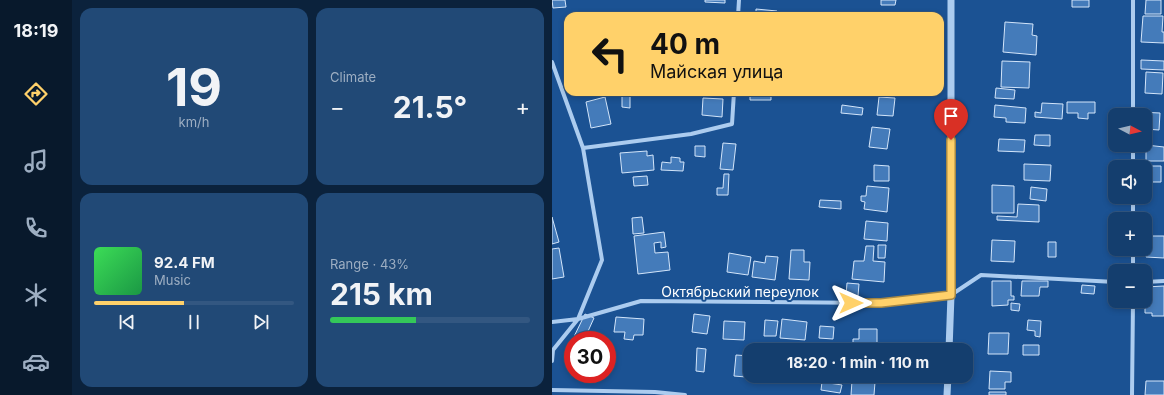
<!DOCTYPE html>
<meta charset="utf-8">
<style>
:root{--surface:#143e6e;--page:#214976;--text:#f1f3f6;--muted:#9daec2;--line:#335781;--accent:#ffd16a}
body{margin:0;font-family:Inter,sans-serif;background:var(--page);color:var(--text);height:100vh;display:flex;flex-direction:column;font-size:15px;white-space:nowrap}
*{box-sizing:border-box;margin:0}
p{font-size:13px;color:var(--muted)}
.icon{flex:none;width:22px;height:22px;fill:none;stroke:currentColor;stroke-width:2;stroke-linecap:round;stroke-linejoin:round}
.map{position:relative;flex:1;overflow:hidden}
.sheet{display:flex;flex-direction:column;gap:8px;padding:8px;background:#0b223c;width:480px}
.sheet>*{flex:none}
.banner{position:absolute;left:12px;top:12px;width:380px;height:84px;border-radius:12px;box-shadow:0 2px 6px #0003,0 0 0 1px var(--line);background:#ffd16a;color:#111;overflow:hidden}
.needle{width:26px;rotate:97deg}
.fabs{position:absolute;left:556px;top:108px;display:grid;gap:8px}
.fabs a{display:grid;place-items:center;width:44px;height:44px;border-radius:8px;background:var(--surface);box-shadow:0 2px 6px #0003,0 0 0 1px var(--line);font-size:20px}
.speed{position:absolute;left:12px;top:331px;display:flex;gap:8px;font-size:20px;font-weight:700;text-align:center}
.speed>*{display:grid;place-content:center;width:52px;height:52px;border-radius:50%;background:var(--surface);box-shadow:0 2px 6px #0003,0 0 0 1px var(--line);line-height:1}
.speed .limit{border:6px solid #d22;background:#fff;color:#111}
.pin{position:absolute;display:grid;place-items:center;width:34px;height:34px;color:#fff;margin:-41px -17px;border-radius:50% 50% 50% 0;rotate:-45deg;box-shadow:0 0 4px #0007}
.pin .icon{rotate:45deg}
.me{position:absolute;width:44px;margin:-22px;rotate:90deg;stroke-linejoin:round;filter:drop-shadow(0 0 3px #0008)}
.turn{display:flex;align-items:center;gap:14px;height:84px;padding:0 20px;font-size:18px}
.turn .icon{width:52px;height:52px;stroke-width:2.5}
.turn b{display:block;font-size:28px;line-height:34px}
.big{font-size:30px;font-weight:700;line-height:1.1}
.sheet .widget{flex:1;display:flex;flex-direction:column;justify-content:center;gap:6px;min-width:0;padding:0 14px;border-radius:12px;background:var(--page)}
.sheet .dial{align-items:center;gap:0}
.dial b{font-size:52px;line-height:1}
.song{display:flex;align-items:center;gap:12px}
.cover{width:48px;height:48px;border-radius:6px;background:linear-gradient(135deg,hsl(130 70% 55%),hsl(140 70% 35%))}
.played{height:4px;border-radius:2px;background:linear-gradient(90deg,var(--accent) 45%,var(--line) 45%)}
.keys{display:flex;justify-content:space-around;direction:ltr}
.heat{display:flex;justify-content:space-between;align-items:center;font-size:22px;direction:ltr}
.charge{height:6px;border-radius:3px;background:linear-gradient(90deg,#34c759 43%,var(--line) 0)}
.sheet .tiles{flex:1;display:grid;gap:8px;grid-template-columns:repeat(2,1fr)}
.trip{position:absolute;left:191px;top:343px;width:230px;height:40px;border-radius:12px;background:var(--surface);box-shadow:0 2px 6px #0003,0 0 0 1px var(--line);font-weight:700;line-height:40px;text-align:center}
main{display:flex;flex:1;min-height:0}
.menu{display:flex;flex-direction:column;width:72px;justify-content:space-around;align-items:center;background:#08192c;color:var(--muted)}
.menu .icon{width:28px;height:28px}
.menu .active{color:var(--accent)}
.menu b{font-size:18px;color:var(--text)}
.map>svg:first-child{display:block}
.building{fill:#447bba;stroke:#d3e5fa}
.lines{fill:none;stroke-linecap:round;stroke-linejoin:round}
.minor{stroke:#acccef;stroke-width:4}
.tertiary{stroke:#acccef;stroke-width:7}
.route-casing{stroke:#a68845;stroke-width:10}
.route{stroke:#ffd16a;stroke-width:7}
.labels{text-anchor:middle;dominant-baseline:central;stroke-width:4;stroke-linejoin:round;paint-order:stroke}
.street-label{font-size:14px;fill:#fff;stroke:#1b5293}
</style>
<main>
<nav class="menu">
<b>18:19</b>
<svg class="icon active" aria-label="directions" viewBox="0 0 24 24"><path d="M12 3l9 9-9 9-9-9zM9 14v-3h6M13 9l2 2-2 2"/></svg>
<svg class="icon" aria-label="music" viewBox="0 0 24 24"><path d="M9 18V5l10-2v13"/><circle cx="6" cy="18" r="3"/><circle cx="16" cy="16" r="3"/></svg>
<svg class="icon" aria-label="phone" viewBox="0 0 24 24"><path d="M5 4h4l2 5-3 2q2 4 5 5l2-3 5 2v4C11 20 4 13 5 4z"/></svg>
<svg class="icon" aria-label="climate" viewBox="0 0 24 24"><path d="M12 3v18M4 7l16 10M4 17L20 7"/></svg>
<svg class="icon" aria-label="car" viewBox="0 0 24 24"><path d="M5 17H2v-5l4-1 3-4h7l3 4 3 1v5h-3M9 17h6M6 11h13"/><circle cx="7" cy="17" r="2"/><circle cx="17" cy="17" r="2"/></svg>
</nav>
<section class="sheet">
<div class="tiles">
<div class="widget dial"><b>19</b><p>km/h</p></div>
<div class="widget"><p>Climate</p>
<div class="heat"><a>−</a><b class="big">21.5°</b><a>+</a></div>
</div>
<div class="widget">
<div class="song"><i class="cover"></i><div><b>92.4 FM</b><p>Music</p></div></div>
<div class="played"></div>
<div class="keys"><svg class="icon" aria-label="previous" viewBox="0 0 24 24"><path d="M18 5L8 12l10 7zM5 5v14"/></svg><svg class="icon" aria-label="pause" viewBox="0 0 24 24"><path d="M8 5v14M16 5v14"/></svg><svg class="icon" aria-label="next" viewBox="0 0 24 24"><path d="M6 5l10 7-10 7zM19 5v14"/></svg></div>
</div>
<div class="widget"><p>Range · 43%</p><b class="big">215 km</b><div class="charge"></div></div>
</div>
</section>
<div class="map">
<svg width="612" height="395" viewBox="0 0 612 395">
<rect width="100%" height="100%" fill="#1b5293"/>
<path class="building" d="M0,0h13l1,7 -13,1z
M153,0h20v3l-20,-1z
M329,0h15l-1,5h-14z
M520,0h17v7h-17z
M594,0h15v14h-16z
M204,9l21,2v5h-21z
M70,13l12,1v2h-12z
M162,13h10v3h-10z
M322,14l22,1v1h-22z
M591,16h20l-1,16h2v11l-23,-1z
M453,22l28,2 -1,11 5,1 -1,19 -33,-3z
M589,60l23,1v9l-23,-1z
M450,61l28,1 -1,26 -28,-1z
M594,72l17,1 -1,21 -17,-1z
M444,88l19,2 -1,9 -19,-1z
M198,92h21v8h-21z
M70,94h8v14l-8,-1z
M53,97l6,27 -20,4 -5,-26z
M327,97l16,1 -2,18 -16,-1z
M151,98l20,1 -1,18 -20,-2z
M515,102h28v11h-7v6l-10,-1v-5h-11z
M490,103l21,1 -1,15 -27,-2v-5l6,1z
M290,105l21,3 -1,7 -21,-2z
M443,105l31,3 -1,15 -19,-1v-4l-12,-1z
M586,112l22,1 -1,17 -14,-1v-14h-7z
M320,127l18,2 -3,20 -18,-2z
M593,132h7l-1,10 -6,-1z
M483,135h15v11l-16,-1z
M447,139l26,1 -1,12 -26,-1z
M171,143l13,1 -3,26 -13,-1z
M594,145l18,2v14h-18z
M143,146h10v11l-10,-1z
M95,151v5l6,-1 1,15 -32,3 -2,-20z
M119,157l9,1v4h4l-1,9 -22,-1 1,-8 9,1z
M472,164l27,1 -1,16 -26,-1z
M322,165l15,1v15h-15z
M589,166h20v16h-16v-15h-4z
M172,174h5l-1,21h-11v-7h6z
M95,176l1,9 -14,1 -1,-9z
M440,185l22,1v27h-22z
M315,186l22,2 -2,24 -23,-3 1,-7 -4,-1v-5h5z
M479,187l16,2 -1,12 -16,-2z
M268,200l21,1v8l-22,-2z
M466,204l21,1v17l-42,-2v-4l20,1z
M0,217l7,25 -7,2z
M90,217l2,16 -11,1 -1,-16z
M314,221l22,2 -1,18 -23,-2z
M112,232l2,15 -5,1v-6l-7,1 1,10 13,-1 2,18 -32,4 -4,-38z
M596,236h16v22l-18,-1z
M440,240l23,1 -1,21 -23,-1z
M496,242h8v15h-8z
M326,245h8l-1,13h-7z
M314,246h8l-1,15 12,1 -1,20 -32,-3 2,-18h10z
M7,248l5,29 -12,2v-30z
M239,250h13v12h6l-1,18 -20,-1z
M177,253l22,4 -3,18 -21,-3z
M214,256l12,1 -3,23 -23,-3 2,-16 11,2z
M440,281h19v15h3v4h-6v5l-16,1z
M470,281h26v6h-8l-1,9h-18z
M295,283l12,1 -1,12 -12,-1z
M530,285l13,1 -1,8 -13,-1z
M612,286v30h-12v-3h-7v-26z
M459,303l9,1 -1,7 -8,-1z
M33,314l9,4 -10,22h-11v10l-2,3 -4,-2z
M142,314l16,2 -3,18 -15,-2z
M64,317l28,2 -1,16h-9l-1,5 -9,-1 1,-7h-11z
M230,319l25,3 -2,18 -25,-2z
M213,320l13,1 -2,15h-12z
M476,320l13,1 -1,16 -5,-1v-5l-8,-1z
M172,321l21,1 -1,18 -21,-1z
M268,326l14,1 -1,12 -14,-1z
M307,329h18v21h-24v-11h6z
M437,333h20l-1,21h-20z
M471,345h16v10h-16z
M145,348l9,1 -2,23 -8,-1z
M184,355l14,1v20h8v2l-24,-2z
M438,371l21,1v10h-6v7h-16z
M300,381l23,1 -1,13h-23z
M594,381h18v14h-19z
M270,382l20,3 -2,8 -19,-3z
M437,392h17v3h-17z"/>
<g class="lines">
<path class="minor" d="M186,16l1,-16
M0,62l31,86 19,112 -24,59 -25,31 -1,11
M581,115v-115
M31,148l108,-14 41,-10 2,-32
M581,167v-22
M581,219v-22
M581,271v-22
M593,282l19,-1
M0,322l26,-3 63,-18 240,2 70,-8 30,-20 134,7
M0,390l103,2 30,3
M580,395l1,-94"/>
<path class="tertiary" d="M397,350l2,-55v-295
M395,395l1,-19"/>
</g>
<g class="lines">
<defs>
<path id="route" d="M299,303h30l70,-8v-155"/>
</defs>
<use href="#route" class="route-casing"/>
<use href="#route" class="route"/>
</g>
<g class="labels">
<g class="street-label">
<text x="188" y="291">Октябрьский переулок</text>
</g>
</g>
</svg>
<div class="fabs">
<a><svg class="needle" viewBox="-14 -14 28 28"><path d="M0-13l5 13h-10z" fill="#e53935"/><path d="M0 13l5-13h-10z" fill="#9daec2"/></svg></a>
<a><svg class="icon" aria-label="sound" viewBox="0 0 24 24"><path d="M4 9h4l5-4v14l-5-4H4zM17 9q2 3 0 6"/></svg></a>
<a>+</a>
<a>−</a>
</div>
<div class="speed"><div class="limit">30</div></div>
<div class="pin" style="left:399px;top:140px;background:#d93025"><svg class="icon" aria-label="arrive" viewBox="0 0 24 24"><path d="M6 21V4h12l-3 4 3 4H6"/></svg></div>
<svg class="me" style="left:299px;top:303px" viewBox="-20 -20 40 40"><path d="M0-17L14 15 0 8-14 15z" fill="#ffd16a" stroke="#fff" stroke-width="4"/></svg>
<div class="trip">18:20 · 1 min · 110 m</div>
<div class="banner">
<div class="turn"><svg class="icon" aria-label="left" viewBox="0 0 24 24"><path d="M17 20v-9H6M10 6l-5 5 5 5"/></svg><div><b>40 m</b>Майская улица</div></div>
</div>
</div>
</main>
